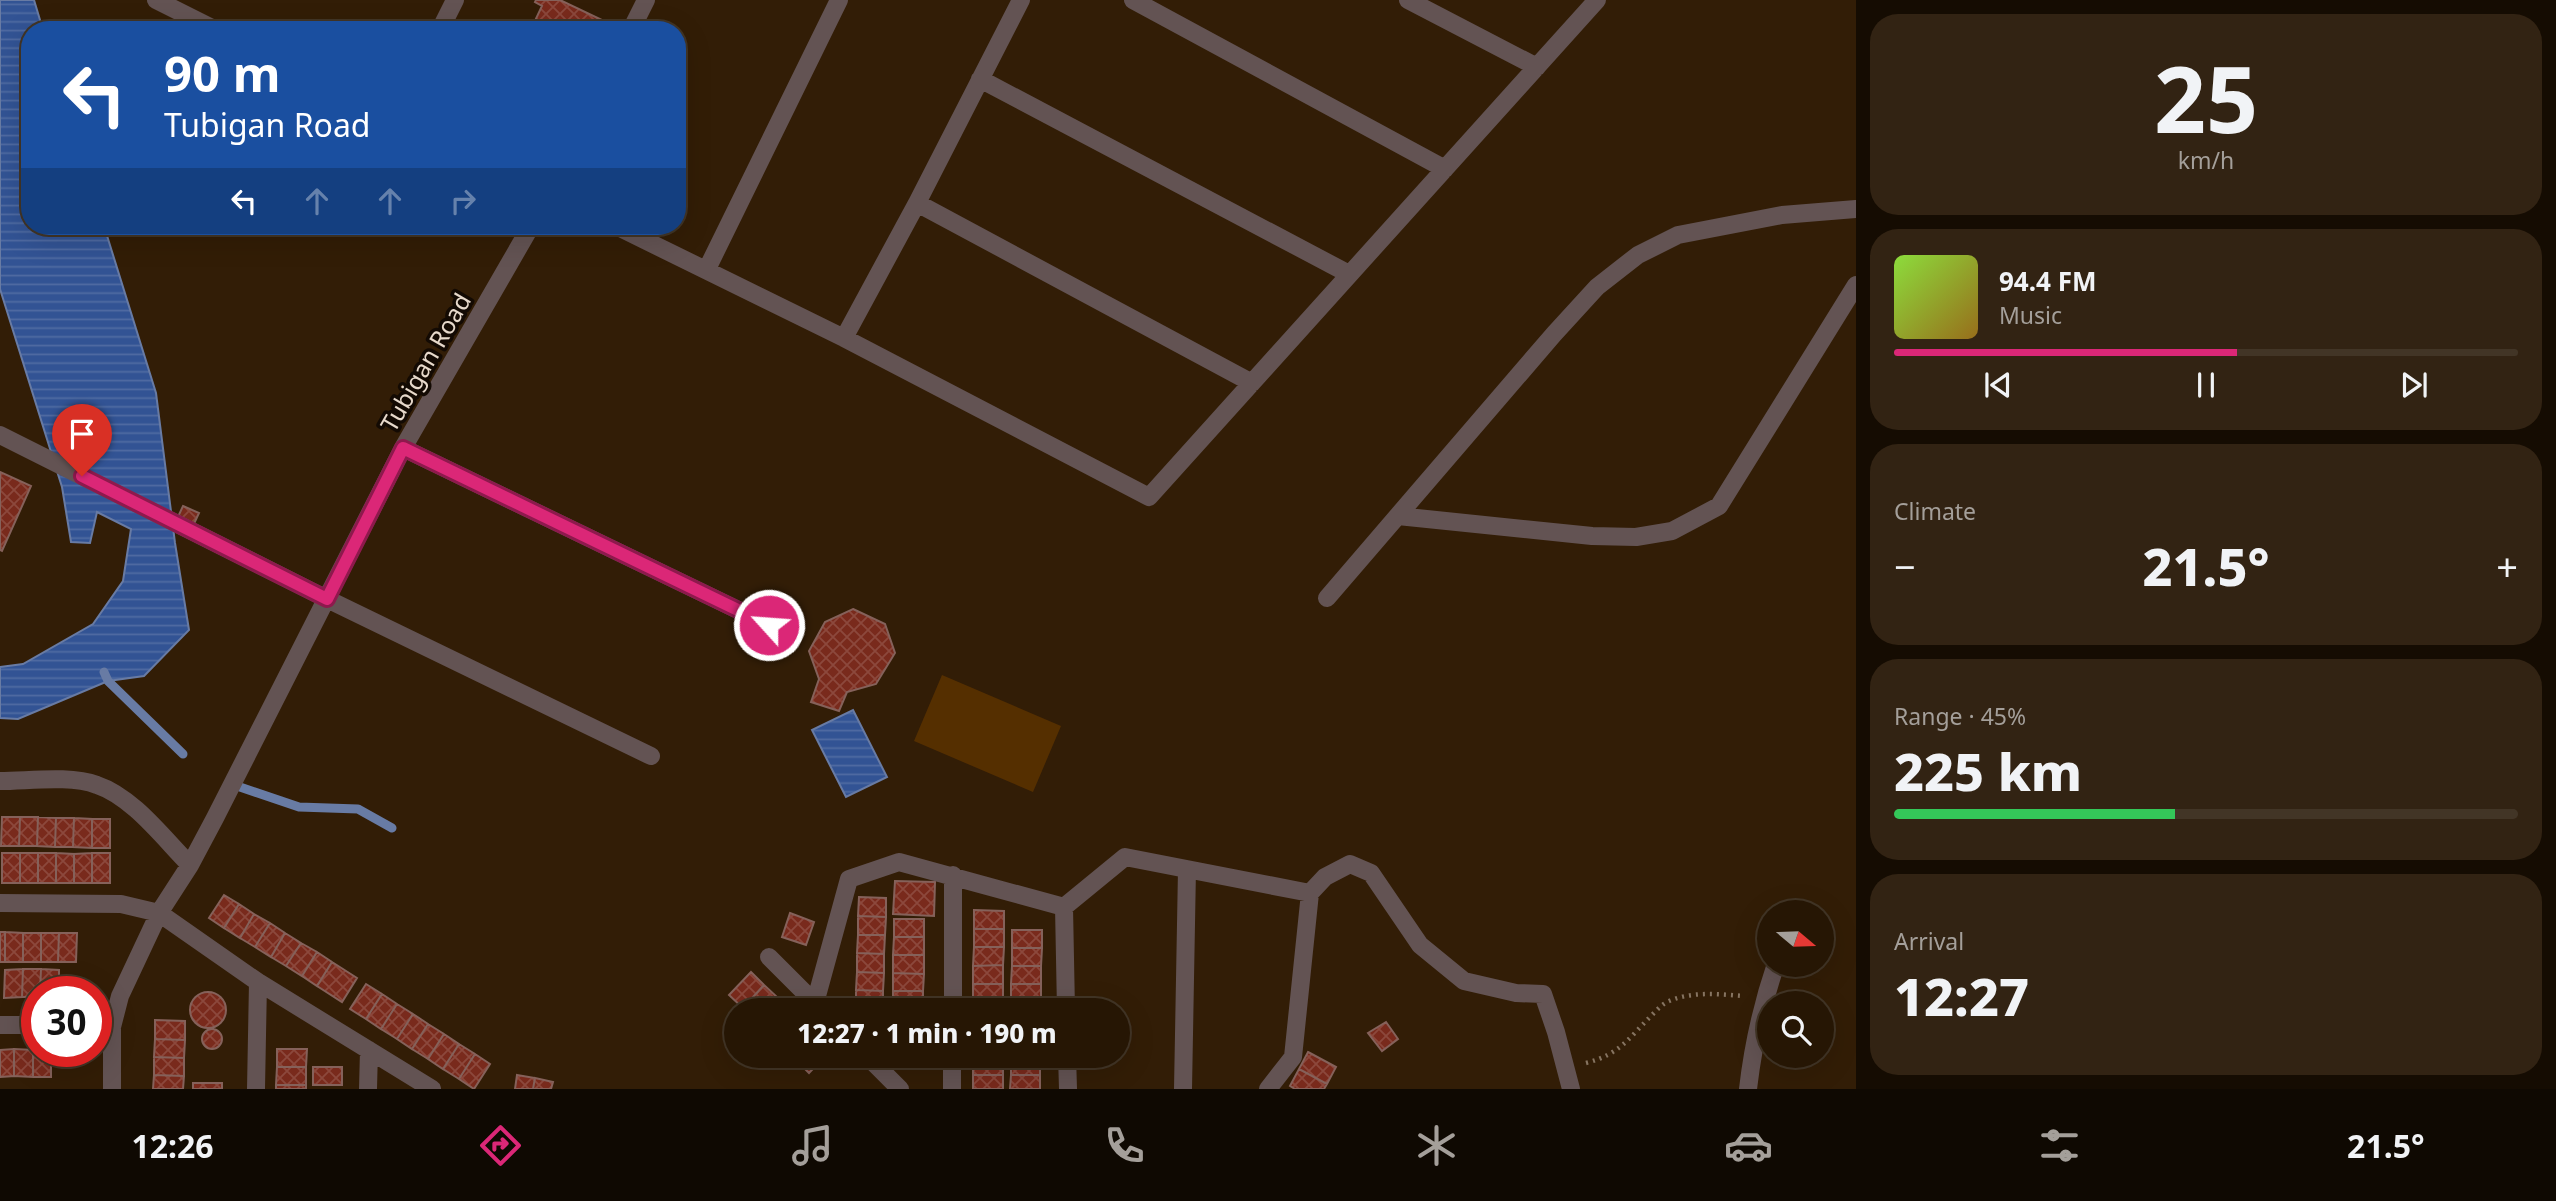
<!DOCTYPE html>
<meta charset="utf-8">
<style>
:root{--surface:#261604;--page:#322313;--text:#f1f3f6;--muted:#a49f9a;--line:#423526;--accent:#db2777}
body{margin:0;font-family:"Noto Sans",sans-serif;background:var(--page);color:var(--text);height:100vh;display:flex;flex-direction:column;font-size:26px;white-space:nowrap}
*{box-sizing:border-box;margin:0}
p{font-size:23px;color:var(--muted)}
.icon{flex:none;width:38px;height:38px;fill:none;stroke:currentColor;stroke-width:2;stroke-linecap:round;stroke-linejoin:round}
.map{position:relative;flex:1;overflow:hidden}
.drawer{display:flex;flex-direction:column;gap:14px;padding:14px;background:#150c02;width:700px}
.drawer>*{flex:none}
.top-card{position:absolute;left:21px;top:21px;width:665px;height:214px;border-radius:28px;box-shadow:0 7px 28px #0002,0 0 0 2px var(--line);background:#1a4fa0;color:#fff;overflow:hidden}
.needle{width:46px;rotate:109deg}
.controls{position:absolute;left:1757px;top:900px;display:grid;gap:14px}
.controls a{display:grid;place-items:center;width:77px;height:77px;border-radius:50%;background:var(--surface);box-shadow:0 7px 28px #0002,0 0 0 2px var(--line);font-size:35px}
.speed{position:absolute;left:21px;top:976px;display:flex;gap:14px;font-size:35px;font-weight:700;text-align:center}
.speed>*{display:grid;place-content:center;width:91px;height:91px;border-radius:50%;background:var(--surface);box-shadow:0 7px 28px #0002,0 0 0 2px var(--line);line-height:1}
.speed .limit{border:10px solid #d22;background:#fff;color:#111}
.pin{position:absolute;display:grid;place-items:center;width:60px;height:60px;color:#fff;margin:-72px -30px;border-radius:50% 50% 50% 0;rotate:-45deg;box-shadow:0 0 7px #0007}
.pin .icon{rotate:45deg}
.me{position:absolute;width:77px;margin:-38px;rotate:296deg;stroke-linejoin:round;filter:drop-shadow(0 0 5px #0008)}
.turn{display:flex;align-items:center;gap:24px;height:147px;padding:0 28px;font-size:32px}
.turn .icon{width:91px;height:91px;stroke-width:2.5}
.turn b{display:block;font-size:49px;line-height:60px}
.lanes{display:flex;align-items:center;height:66px;padding:0 28px;background:#0003;justify-content:center;gap:35px;direction:ltr}
.lanes .off{opacity:.35}
.big{font-size:52px;font-weight:800;line-height:1.1}
.drawer .tile{flex:1;display:flex;flex-direction:column;justify-content:center;gap:10px;min-width:0;padding:0 24px;border-radius:28px;background:var(--page)}
.drawer .dial{align-items:center;gap:0}
.dial b{font-size:91px;line-height:1}
.song{display:flex;align-items:center;gap:21px}
.cover{width:84px;height:84px;border-radius:10px;background:linear-gradient(135deg,hsl(90 70% 55%),hsl(40 70% 35%))}
.played{height:7px;border-radius:4px;background:linear-gradient(90deg,var(--accent) 55%,var(--line) 55%)}
.keys{display:flex;justify-content:space-around;direction:ltr}
.heat{display:flex;justify-content:space-between;align-items:center;font-size:38px;direction:ltr}
.charge{height:10px;border-radius:5px;background:linear-gradient(90deg,#34c759 45%,var(--line) 0)}
.trip{position:absolute;left:724px;top:998px;width:406px;height:70px;border-radius:35px;background:var(--surface);box-shadow:0 7px 28px #0002,0 0 0 2px var(--line);font-weight:800;line-height:70px;text-align:center}
.tabs{display:flex;height:112px;justify-content:space-around;align-items:center;background:#0f0902;color:var(--muted)}
.tabs .icon{width:49px;height:49px}
.tabs .selected{color:var(--accent)}
.tabs b{font-size:32px;color:var(--text)}
main{display:flex;flex:1;min-height:0}
.map>svg:first-child{display:block}
.garden{fill:#552f00}
.water{fill:url(#water-rules);stroke:#687ba4;stroke-width:2}
.lines{fill:none;stroke-linecap:round;stroke-linejoin:round}
.stream{stroke:#687ba4;stroke-width:9}
.building{fill:url(#building-cross-hatch);stroke:#85615a;stroke-width:2}
.path{stroke:#867461;stroke-width:4.5;stroke-dasharray:2 5;stroke-linecap:butt}
.minor{stroke:#635353;stroke-width:18}
.route-casing{stroke:#8e194d;stroke-width:18}
.route{stroke:#db2777;stroke-width:12}
.labels{text-anchor:middle;dominant-baseline:central;stroke-width:7;stroke-linejoin:round;paint-order:stroke}
.street-label{font-size:24px;fill:#e7d9cb;stroke:#130a03}
</style>
<main>
<div class="map">
<svg width="1856" height="1089" viewBox="0 0 1856 1089">
<defs>
<pattern id="water-rules" width="6" height="5" patternUnits="userSpaceOnUse" patternTransform="scale(1.75)"><rect width="6" height="5" fill="#325394"/><path d="M0 2.5h6" fill="none" stroke="#506ba2"/></pattern>
<pattern id="building-cross-hatch" width="8" height="8" patternUnits="userSpaceOnUse" patternTransform="scale(1.75)"><rect width="8" height="8" fill="#792a1c"/><path d="M0 0l8 8M0 8l8-8" fill="none" stroke="#8c483c"/></pattern>
</defs>
<rect width="100%" height="100%" fill="#321d06"/>
<path class="garden" d="M942,675l119,51 -28,66 -119,-51z"/>
<path class="water" d="M0,0h34l9,30h-13v196h74l52,167 19,150 14,87 -45,46 -36,5 -90,38 -18,-1v-51l23,-3 70,-40 30,-43 8,-52 -34,-17 -7,31 -19,-1 -9,-55 -62,-198z
M853,710l34,67 -41,20 -34,-67z"/>
<g class="lines">
<path class="stream" d="M104,672l4,9 75,73
M237,786l62,21 59,2 34,19"/>
</g>
<path class="building" d="M536,0h24l44,21 -5,9h-55l-11,-5 9,-19 -7,-4z
M0,472l31,14 -29,65 -2,-1z
M183,506l16,7 -6,13 -16,-7z
M853,609l32,15 10,29 -19,31 -29,8 -8,19 -28,-9 8,-23 -10,-28 16,-29z
M2,817h18l-1,29h-18z
M20,817h18l-1,29h-18z
M38,817l18,1 -1,29 -18,-1z
M56,818h18l-1,29h-18z
M74,818l18,1v29l-19,-1z
M92,819h18v29h-18z
M2,853h18v30h-18z
M20,853h18v30h-18z
M38,853h18v30h-18z
M56,853l18,1v29h-18z
M92,853h18v30h-18z
M92,853v30h-18v-29z
M895,881l40,1 -1,34 -41,-2z
M224,895l15,9 -15,24 -15,-10z
M859,897l27,1v19l-28,-1z
M239,904l15,10 -14,24 -16,-10z
M974,910l30,1v18h-30z
M790,913l24,9 -8,23 -24,-8z
M254,914l16,9 -15,24 -15,-9z
M858,916l28,1 -1,18h-27z
M894,919h30v18h-30z
M270,923l15,10 -14,24 -16,-10z
M974,929h30v18h-30z
M1012,930h30v18h-30z
M0,932h5v30h-5z
M5,932l18,1v29h-18z
M23,933h18v29h-18z
M41,933h18l-1,29h-17z
M59,933h18l-1,29h-18z
M285,933l16,10 -15,23 -15,-9z
M858,935h27l-1,19 -27,-1z
M894,937h30v18h-31z
M301,943l16,9 -15,24 -16,-10z
M974,947h30l-1,18 -30,1z
M1012,948h30l-1,18h-29z
M317,952l15,10 -15,24 -15,-10z
M857,953l27,1v19l-27,-1z
M893,955h31v19l-31,-1z
M332,962l25,16 -15,24 -25,-16z
M1003,965v19h-30v-18z
M1012,966h29v18h-30z
M23,969h18l-1,23h-3v5h-15z
M23,969l-1,28 -18,1 1,-28z
M41,969l18,1v22h-19z
M751,972l13,13 -21,23 -14,-13z
M857,972l27,1 -1,18 -27,-1z
M893,973l31,1 -1,17h-30z
M366,984l16,10 -16,25 -16,-10z
M973,984h30v18h-30z
M1011,984h30v18h-30z
M764,985l14,13 -12,12h-21l-2,-2z
M856,990l27,1v18h-27z
M893,991h30v19l-30,-1z
M190 1010a18 18 0 1 1 36 0a18 18 0 1 1-36 0Z
M382,994l15,10 -16,25 -15,-10z
M778,998l11,12h-23z
M973,1002h30v8h-30z
M1011,1002h30v8h-30z
M397,1004l16,10 -16,25 -16,-10z
M413,1014l15,10 -16,25 -15,-10z
M155,1020l30,1v19l-30,-1z
M1386,1022l12,17 -16,12 -14,-18z
M428,1024l16,10 -16,25 -16,-10z
M202 1039a10 10 0 1 1 20 0a10 10 0 1 1-20 0Z
M444,1034l15,10 -16,25 -15,-10z
M155,1039l30,1 -1,18 -30,-1z
M459,1044l16,10 -16,25 -16,-10z
M14,1049v27l-14,1v-27z
M14,1049l19,1v27l-19,-1z
M277,1049h30l-1,18h-29z
M33,1050l18,2v25h-18z
M1308,1052l28,15 -9,17 -28,-15z
M475,1054l15,10 -16,25 -15,-10z
M800,1055h26l-17,18 -13,-13z
M892,1055h30v9h-30z
M154,1057l30,1v18l-30,-1z
M973,1057h30v18h-30z
M1011,1057h29v18h-29z
M277,1067h29v18h-30z
M313,1067h29v18h-29z
M1299,1069l28,15 -3,5h-29l-5,-3z
M154,1075l30,1 -1,13h-30z
M517,1075l18,3 -2,11h-18z
M973,1075h30v14h-30z
M1011,1075h29v14h-30z
M535,1078l18,4 -2,7h-18z
M193,1083h29v6h-29z
M276,1085h30v4h-30z"/>
<g class="lines">
<path class="path" d="M1586,1063c34,-9 42,-24 65,-47 5,-5 10,-11 16,-14 23,-11 51,-8 76,-6"/>
<path class="minor" d="M156,0l60,30
M1133,0l312,169
M1408,0l129,67
M440,30l15,-30
M631,30l15,-30
M980,79l369,195
M917,203l335,180
M616,226l228,112 305,159 448,-497
M707,269l132,-269
M844,338l73,-135 104,-203
M0,435l327,164 324,157
M403,448l366,177
M1398,516l194,20 44,1 36,-6 47,-25 137,-221
M1327,598l227,-264 43,-47 41,-32 40,-20 104,-20 74,-6
M0,781c29,0 70,-6 97,4 36,12 67,54 93,80
M1310,893l15,-16 25,-13 21,9 49,72 44,36 52,12 27,1 13,38 15,57
M0,903l121,1 38,9 99,69 174,107
M1064,907l2,103
M769,957l46,46
M822,1010l-7,-7 34,-124 50,-17 165,45 61,-50 185,36 -17,164 -25,32
M953,1010v-135
M0,1025h37
M866,1055l34,34
M1067,1055l1,34
M112,1089v-62l8,-31 39,-83 31,-48 25,-47 188,-370 128,-222
M256,1089l2,-107
M368,1089l1,-39
M952,1089v-34
M1183,1089l4,-220
M1748,1089c5,-43 14,-84 28,-125"/>
</g>
<g class="lines">
<defs>
<path id="route" d="M82,476l245,123 76,-151 366,177"/>
</defs>
<use href="#route" class="route-casing"/>
<use href="#route" class="route"/>
</g>
<g class="labels">
<g class="street-label">
<text transform="translate(425 362) rotate(-60)">Tubigan Road</text>
</g>
</g>
</svg>
<div class="controls">
<a><svg class="needle" viewBox="-14 -14 28 28"><path d="M0-13l5 13h-10z" fill="#e53935"/><path d="M0 13l5-13h-10z" fill="#a49f9a"/></svg></a>
<a><svg class="icon" aria-label="search" viewBox="0 0 24 24"><circle cx="10" cy="10" r="6"/><path d="M15 15l6 6"/></svg></a>
</div>
<div class="speed"><div class="limit">30</div></div>
<div class="pin" style="left:82px;top:476px;background:#d93025"><svg class="icon" aria-label="arrive" viewBox="0 0 24 24"><path d="M6 21V4h12l-3 4 3 4H6"/></svg></div>
<svg class="me" style="left:769px;top:625px" viewBox="-20 -20 40 40"><circle r="17" fill="#db2777" stroke="#fff" stroke-width="3"/><path d="M0-11L8 9 0 5-8 9z" fill="#fff"/></svg>
<div class="trip">12:27 · 1 min · 190 m</div>
<div class="top-card">
<div class="turn"><svg class="icon" aria-label="left" viewBox="0 0 24 24"><path d="M17 20v-9H6M10 6l-5 5 5 5"/></svg><div><b>90 m</b>Tubigan Road</div></div>
<div class="lanes"><svg class="icon" aria-label="left" viewBox="0 0 24 24"><path d="M17 20v-9H6M10 6l-5 5 5 5"/></svg><svg class="icon off" aria-label="ahead" viewBox="0 0 24 24"><path d="M12 20V5M6 11l6-6 6 6"/></svg><svg class="icon off" aria-label="ahead" viewBox="0 0 24 24"><path d="M12 20V5M6 11l6-6 6 6"/></svg><svg class="icon off" aria-label="right" viewBox="0 0 24 24"><path d="M7 20v-9h11M14 6l5 5-5 5"/></svg></div>
</div>
</div>
<section class="drawer">
<div class="tile dial"><b>25</b><p>km/h</p></div>
<div class="tile">
<div class="song"><i class="cover"></i><div><b>94.4 FM</b><p>Music</p></div></div>
<div class="played"></div>
<div class="keys"><svg class="icon" aria-label="previous" viewBox="0 0 24 24"><path d="M18 5L8 12l10 7zM5 5v14"/></svg><svg class="icon" aria-label="pause" viewBox="0 0 24 24"><path d="M8 5v14M16 5v14"/></svg><svg class="icon" aria-label="next" viewBox="0 0 24 24"><path d="M6 5l10 7-10 7zM19 5v14"/></svg></div>
</div>
<div class="tile"><p>Climate</p>
<div class="heat"><a>−</a><b class="big">21.5°</b><a>+</a></div>
</div>
<div class="tile"><p>Range · 45%</p><b class="big">225 km</b><div class="charge"></div></div>
<div class="tile"><p>Arrival</p><b class="big">12:27</b></div>
</section>
</main>
<nav class="tabs">
<b>12:26</b>
<svg class="icon selected" aria-label="directions" viewBox="0 0 24 24"><path d="M12 3l9 9-9 9-9-9zM9 14v-3h6M13 9l2 2-2 2"/></svg>
<svg class="icon" aria-label="music" viewBox="0 0 24 24"><path d="M9 18V5l10-2v13"/><circle cx="6" cy="18" r="3"/><circle cx="16" cy="16" r="3"/></svg>
<svg class="icon" aria-label="phone" viewBox="0 0 24 24"><path d="M5 4h4l2 5-3 2q2 4 5 5l2-3 5 2v4C11 20 4 13 5 4z"/></svg>
<svg class="icon" aria-label="climate" viewBox="0 0 24 24"><path d="M12 3v18M4 7l16 10M4 17L20 7"/></svg>
<svg class="icon" aria-label="car" viewBox="0 0 24 24"><path d="M5 17H2v-5l4-1 3-4h7l3 4 3 1v5h-3M9 17h6M6 11h13"/><circle cx="7" cy="17" r="2"/><circle cx="17" cy="17" r="2"/></svg>
<svg class="icon" aria-label="filters" viewBox="0 0 24 24"><path d="M4 7h16M4 17h16"/><circle cx="9" cy="7" r="2"/><circle cx="15" cy="17" r="2"/></svg>
<b>21.5°</b>
</nav>
